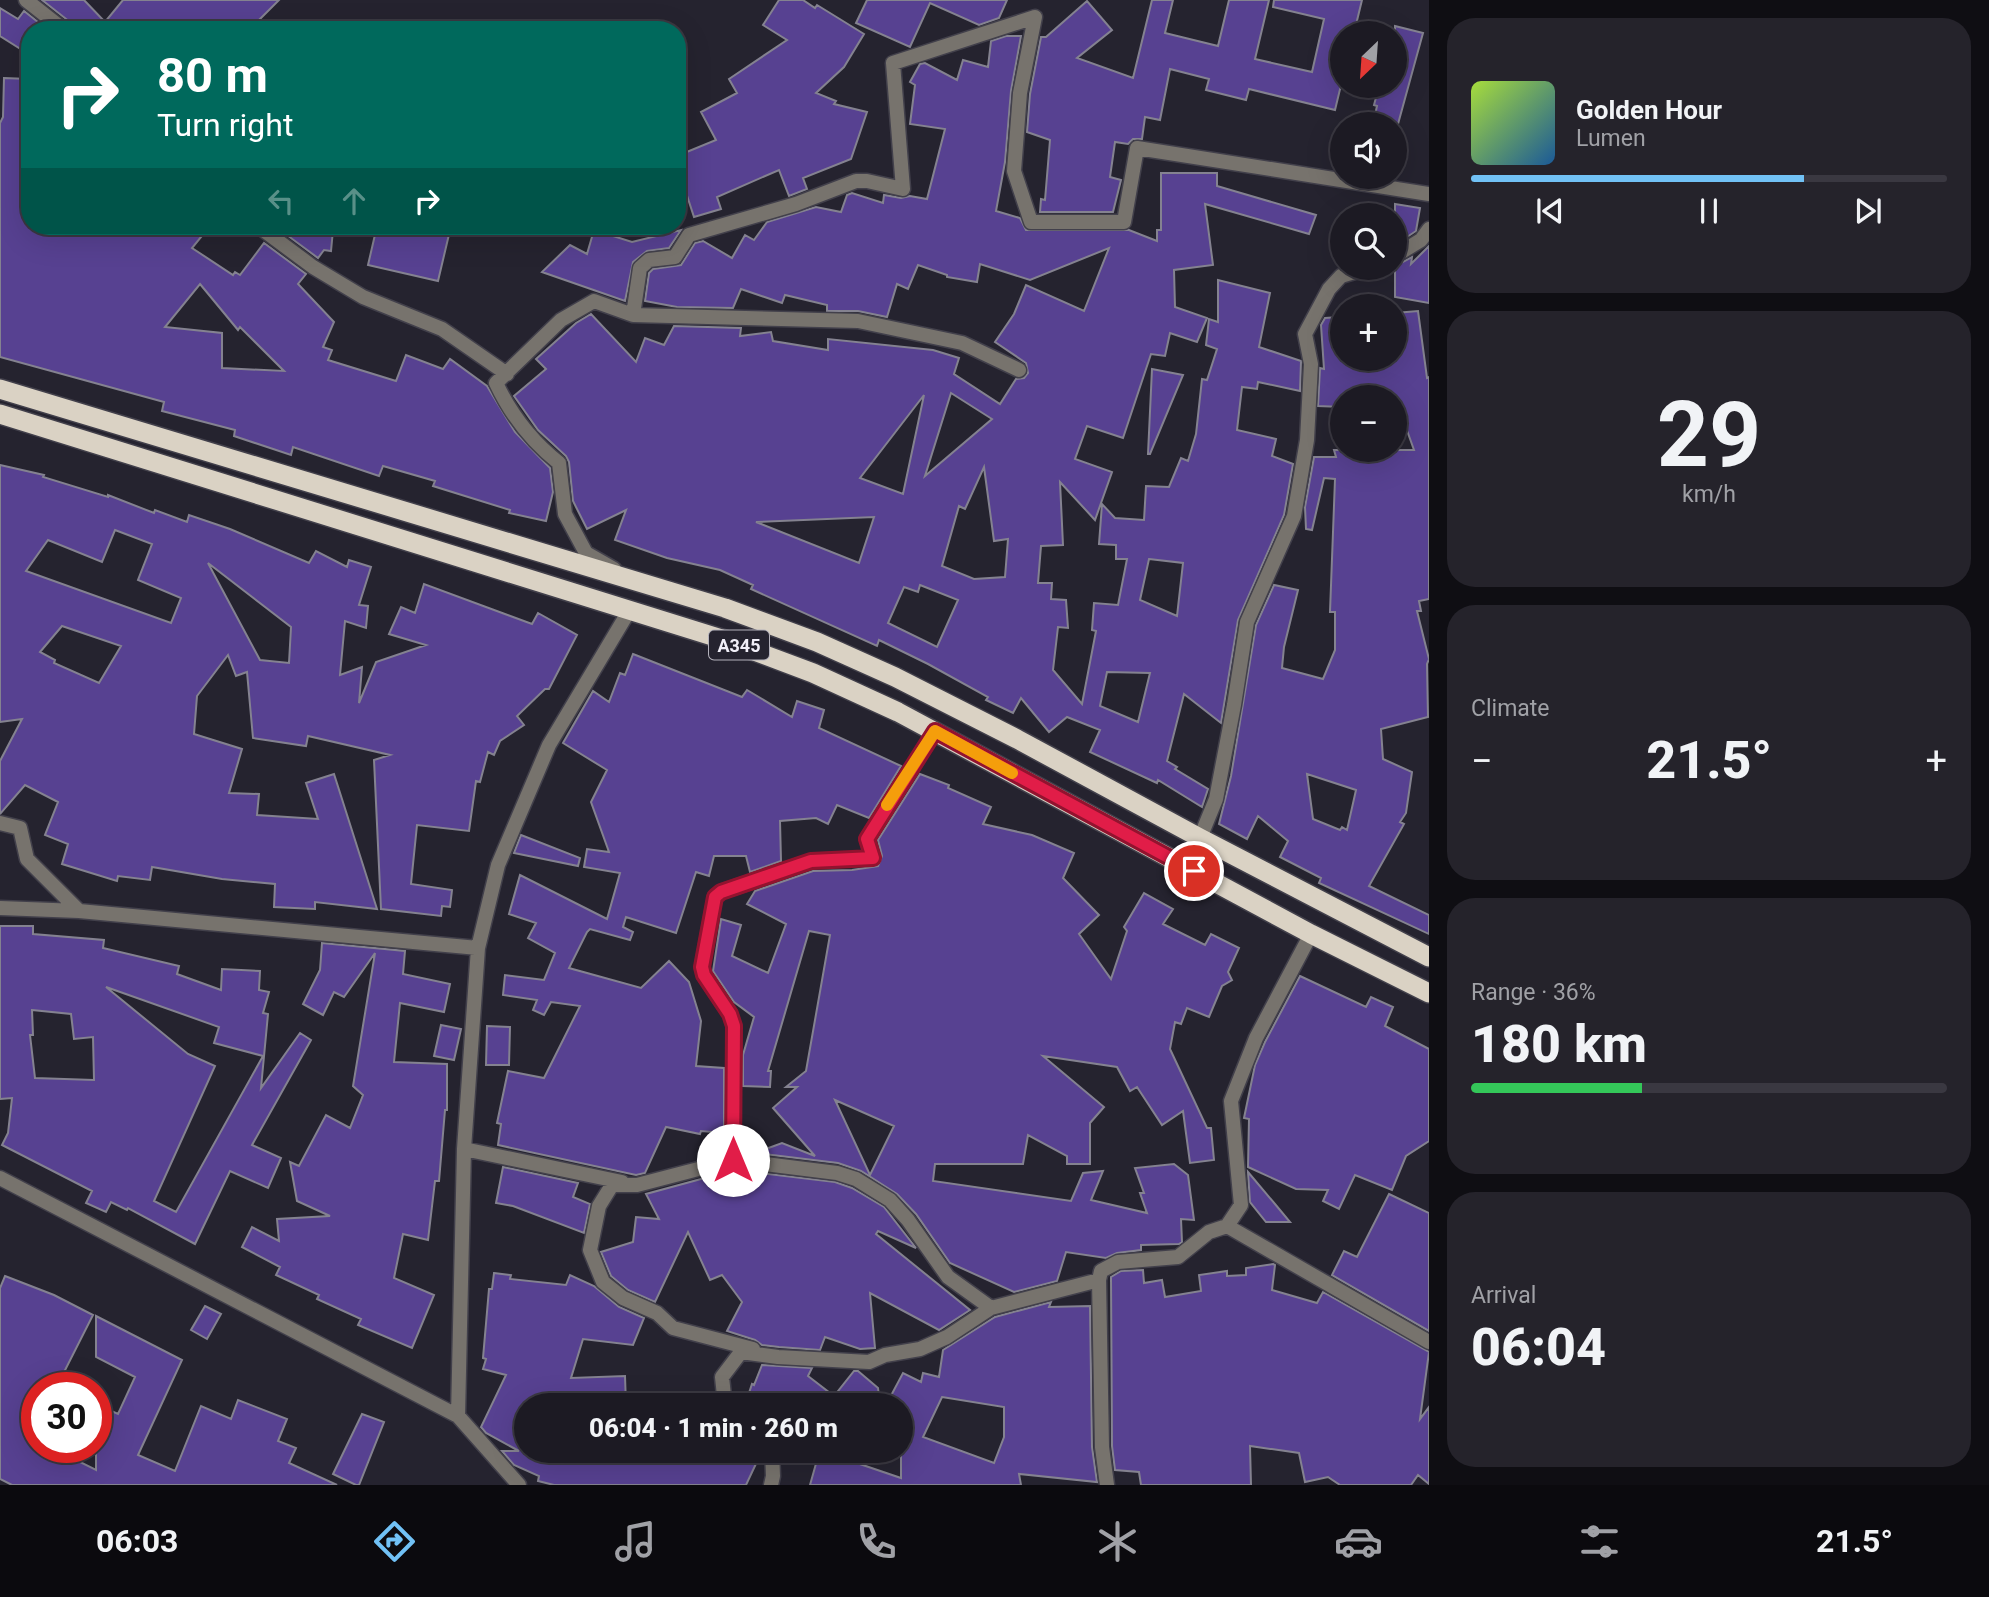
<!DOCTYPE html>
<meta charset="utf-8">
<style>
:root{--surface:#1c1a23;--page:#25232b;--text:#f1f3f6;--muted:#a0a1a6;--line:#3a3841;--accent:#71c1f5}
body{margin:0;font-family:Roboto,sans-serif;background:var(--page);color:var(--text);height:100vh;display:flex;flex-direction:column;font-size:26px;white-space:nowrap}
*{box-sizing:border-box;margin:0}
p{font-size:23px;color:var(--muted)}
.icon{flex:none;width:38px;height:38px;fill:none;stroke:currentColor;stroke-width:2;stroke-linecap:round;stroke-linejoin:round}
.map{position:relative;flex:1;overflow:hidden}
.drawer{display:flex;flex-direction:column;gap:18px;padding:18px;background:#0f0e13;width:560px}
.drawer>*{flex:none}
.guide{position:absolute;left:21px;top:21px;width:665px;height:214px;border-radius:28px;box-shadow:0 7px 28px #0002,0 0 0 2px var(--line);background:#00695c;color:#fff;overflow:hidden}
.needle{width:46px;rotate:205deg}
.buttons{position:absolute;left:1330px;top:21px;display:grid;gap:14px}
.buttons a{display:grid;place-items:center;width:77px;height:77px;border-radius:50%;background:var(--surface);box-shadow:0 7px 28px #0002,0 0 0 2px var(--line);font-size:35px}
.speed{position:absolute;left:21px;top:1372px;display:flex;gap:14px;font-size:35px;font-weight:700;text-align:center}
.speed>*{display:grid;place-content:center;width:91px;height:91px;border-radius:50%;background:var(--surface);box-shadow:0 7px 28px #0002,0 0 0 2px var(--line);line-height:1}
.speed .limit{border:10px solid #d22;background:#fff;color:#111}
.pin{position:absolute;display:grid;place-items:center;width:60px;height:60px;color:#fff;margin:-30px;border:4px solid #fff;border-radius:50%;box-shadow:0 2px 7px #0007}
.me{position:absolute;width:77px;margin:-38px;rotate:0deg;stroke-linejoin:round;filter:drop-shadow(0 0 5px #0008)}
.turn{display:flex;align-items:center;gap:24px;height:147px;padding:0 21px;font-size:32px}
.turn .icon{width:91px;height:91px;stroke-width:2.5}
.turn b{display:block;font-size:49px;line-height:60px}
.lanes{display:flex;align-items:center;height:66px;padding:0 21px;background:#0003;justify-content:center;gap:35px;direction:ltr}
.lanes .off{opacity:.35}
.big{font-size:52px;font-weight:800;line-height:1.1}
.drawer .card{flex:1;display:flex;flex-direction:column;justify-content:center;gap:10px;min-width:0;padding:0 24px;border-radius:28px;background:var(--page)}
.drawer .dial{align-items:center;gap:0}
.dial b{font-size:91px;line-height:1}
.song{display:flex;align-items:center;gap:21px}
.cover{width:84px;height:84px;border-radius:10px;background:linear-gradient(135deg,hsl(80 70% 55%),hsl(210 70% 35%))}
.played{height:7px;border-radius:4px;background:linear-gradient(90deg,var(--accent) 70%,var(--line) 70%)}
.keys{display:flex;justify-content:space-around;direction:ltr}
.heat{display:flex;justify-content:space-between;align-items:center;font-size:38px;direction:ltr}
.charge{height:10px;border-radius:5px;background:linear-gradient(90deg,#34c759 36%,var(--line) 0)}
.trip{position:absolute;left:514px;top:1393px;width:399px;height:70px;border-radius:35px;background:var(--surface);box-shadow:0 7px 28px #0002,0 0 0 2px var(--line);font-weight:800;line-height:70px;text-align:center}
.dock{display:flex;height:112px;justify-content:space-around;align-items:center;background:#0b0a0e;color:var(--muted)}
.dock .icon{width:49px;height:49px}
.dock .selected{color:var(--accent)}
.dock b{font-size:32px;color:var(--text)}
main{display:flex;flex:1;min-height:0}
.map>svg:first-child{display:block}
.building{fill:#574191;stroke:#848290;stroke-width:2;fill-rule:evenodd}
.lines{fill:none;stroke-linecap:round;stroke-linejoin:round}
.minor-casing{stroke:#42404b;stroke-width:17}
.trunk-casing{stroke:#42404b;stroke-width:22}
.minor{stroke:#77736d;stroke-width:14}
.trunk{stroke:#dad2c4;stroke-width:19}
.route-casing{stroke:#92132f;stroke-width:18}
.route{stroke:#e11d48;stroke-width:12}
.slow{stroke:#f59e0b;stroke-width:12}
.labels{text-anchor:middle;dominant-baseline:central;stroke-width:7;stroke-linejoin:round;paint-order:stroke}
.shield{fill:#25232f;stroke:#b4b2bc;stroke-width:2}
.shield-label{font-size:18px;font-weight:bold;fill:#f1eff8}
</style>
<main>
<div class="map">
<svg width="1429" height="1485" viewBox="0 0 1429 1485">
<rect width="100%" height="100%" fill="#25232f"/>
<path class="building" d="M42,0h42l21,22 18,-22h156l-30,30h-176l-3,-8z
M779,0h24l12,8 2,-3 47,29 -20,33 -28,26 20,8 -2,3 33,8 -16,47 -48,19 4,11 -18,7 -10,-26 -62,27 4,12 -27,8 -17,-52v-9l39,-16 -15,-28 36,-19 -8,-14 58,-39 -24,-15z
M867,0h140l-8,18 -20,7 -49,-22 -20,44 -54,-24z
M1152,0h21l-8,33 53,13 11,-46h40l-14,59 57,13 12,-53 -51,-12 1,-7h88l-8,33h-12v48l-7,29 -86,-21 -3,11 -40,-10 3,-11 -39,-10 -10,51 -15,-3 -3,22h-9l-5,5 -13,-2 -5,35 11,3 -8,32h-73l1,-13 4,1 5,-60 -23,-8 3,-38 11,-57h5l41,-36 25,29 -35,28 56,20z
M0,8l18,11 6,-8 24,19h-18v25l-30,-19z
M1395,26l28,7 -25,91h-25l4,-18 -3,-1 5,-19h16z
M1006,36h15l-10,55 -6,71 -9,49 24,7 6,12h103l28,11v-11h4v-57h56v13l99,29 -7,19 -104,-30 8,61 -39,5 1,37 32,11 -10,24 -27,-9 -5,23 -14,-2 -28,84 -36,-12 -12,33 37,13 -17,48 -35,-38 3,63 -22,1 -3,37h14l-1,16 15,1 2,28 -10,-1 -5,43 29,34 14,-73 -4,-1 2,-27 24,2 9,-46h-11v-14l-17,-1 3,-40 13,14 29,2 2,-34 23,1 12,-29 7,3 8,-27 6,-55 5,1 10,-31 -11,-4 3,-26 9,3v-42l52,13 -11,54 42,14 -1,30 -42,-9 -1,7 -15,-2 -5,43 39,9 -4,17 21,8 -9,51 -46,105 -17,103 -37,-29 -17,67 10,6 -2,2 33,20 -6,18 -44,-27 -1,3 -67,-31 10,-22 -33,-13 -18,15 -28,-34 -8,15 -27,-13 2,-3 -60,-33 -49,-24 -2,6 -126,-57 2,-4 -33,-15 -53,-12 -52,-18 11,-30 -39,19 -14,-28 -4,-39 -3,-6 -28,-26 -24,-34 32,-27 -10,-10 40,-36 15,-9 45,48 9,-24 19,7 10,-19 67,2 -1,8 31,-4 2,9 55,9v-11l105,11 26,8 -5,16 46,30 16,-25 8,-1 4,-5 -2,-10 -31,-21 19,-28 12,-29 58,26 25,-63 -79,32 -50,-16 -3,18 -30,-5v-2l-29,-10 -10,24 -11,-5 -10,33 -29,-6h-31v-6l-42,-10 -3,8 -41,-14 -8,19 -56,-1 -32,-6 4,-28 4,-4 28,-4 14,-22 8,-2 29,17 13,-23 9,5 13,-18 49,-15 25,5 6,-17 5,-2 31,10 1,-8 17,3 9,-2 17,3 18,-70 -35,-5 5,-39 -5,-3 10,-18 5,-1 32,17 6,-20 25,7 3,-26zM951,393l41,26 -67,57zM924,395l-21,99 -43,-16zM984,467l10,74 14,-2 -3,38 -31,2 -32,-13 17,-60 6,3zM874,517l-15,46 -103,-41zM1149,559l34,4 -6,53 -37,-16zM920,585l38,15 -21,47 -49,-24 16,-36 14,5zM1107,672l43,1 -12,49 -38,-16z
M4,78l24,1 2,147h180l-18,22 41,27 2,-3 5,3 24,-32 42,31 -8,10 36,38 -11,25 9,3 -4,10 68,21 10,-26 37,14 7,-10 37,27 28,46 35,36 3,24 -7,29 -37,-8 1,-3 -77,-24 2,-5 -52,-15 -4,10 -86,-29 -2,8 -57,-19 1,-6 -73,-19 2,-9 -164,-45v-234l3,-6zM200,284l38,46 2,-3 44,44 -62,-3v-35l-57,-6z
M1395,204l25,4 -4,23 -21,14z
M277,226l56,4 -2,21 -7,-1 -6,8 -42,-31z
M377,226h74l-13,55 -70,-16z
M594,230l38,12 49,-12 -12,18 -22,3 -14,11 -8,39 -83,-29 28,-27 17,9z
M1429,246v57l-34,-6v-31l17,-9 -1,7z
M1418,311l9,67 2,-1v222l-10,2 2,10h-4l12,48 -2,5 1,53 -47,12 2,30 29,13 -6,41 -6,9 4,2 -35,62 60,29v19l-110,-51 2,-5 -41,-21 8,-16 -30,-25 -11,23 -28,-15 12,-48 25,-151 18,-40 24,5 -14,57 -2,21 41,11 12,-29v-38h-5l5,-133 -11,-1 -12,52 -6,-1 -1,-22 9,-50h22l-2,-7h80l-19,-53h-53v10l-24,-1 2,-38 4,1 -3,-44 4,-7 14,-1 3,42h53v-46zM1307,774l49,16 -9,40 -5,-3 -2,3 -27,-11z
M1152,369l31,6 -33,79h-2z
M0,465l44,10 -1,2 65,20v-2l46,18 1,-3 32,12 2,-7 41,14 79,34 7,-12 31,16 2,-7 22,7 -12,38 9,1 -2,22 -21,-7 -5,54 22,-8 -3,36 17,-41 50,-17 -37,-11 12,-27 14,6 9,-29 108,40 6,-11 39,22 -28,54h-4l-28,27 7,9 -24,16 -6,14 -6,-3 -8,30 -4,-1 -7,50 -52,-6 -6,59 41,6 -2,17 -8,-1 -1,10 -60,-7 -7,-149 16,-5 -82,-19 -2,10 -53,-8 -6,-66 -11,4 -8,-21 -31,41 -3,38 48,15 -13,44 30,1 -2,21 61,4 -12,-36 28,-9 43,135 -62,-7v7l-41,-2 1,-23 -53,-5 -70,-12 -2,13 -32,-4 -1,5 -55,-17 6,-20 -23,-9 13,-33 -33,-17 -25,29v-53l22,-42 -22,3zM115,530l37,14 -14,36 43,18 -10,25 -145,-52 22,-31 54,22zM208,563l83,64 -2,36 -29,-3zM62,626l59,20 -22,37 -45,-20 1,-3 -15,-8z
M633,654l109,43 5,-7 45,27 5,-16 27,9 -5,18 82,38 -32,52 -32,-13 -9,19 -12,-6 -36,3 1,40 -31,11 -4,-16h-32l-5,20 -13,-4 -20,61 -50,-16 -3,10 10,5 -3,8 -40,-11 -3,3 -18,36 72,20 28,-27 20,21 12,39 -5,45 28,2v65l-23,-2 -1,3 -34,-7 -21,46 -9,2 -138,-30 3,-21 -4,-1 11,-52 36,7 36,-72 -29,-4 -7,13 -11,-5 4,-10 -34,-5 2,-20 39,5 11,-27 -27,-15 8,-15 -27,-9 11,-39 87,44 13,-46 -36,-6 3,-18 22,3 -18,-50 16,-32 -44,-27 30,-52 16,11 11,-29 5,2z
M920,774l29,11 -1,3 43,19 -8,17 49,11 42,18 -11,25 36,37 -20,19 32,45 16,-48 -3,-4 20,-34 29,16 -10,15 42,21 6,-11 28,14 -11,24 4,8 -10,6 -13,31 -22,-9 -6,16 -6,-2 -5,27 37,79h4l3,32 -24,3 -7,-52 -21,14 -25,-38 -7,4 -13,-24 -74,-11 61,51 -14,16v41h-23v-8l-39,-21 -5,29h-88l-2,17 138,20 12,-28 20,-2 -12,29 56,13 -7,-20h4l-9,-25 39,-4 14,11 6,45 -13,-1 1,23 -3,2 -38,1v5l-24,3 -11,5 -40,-6 -9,29 -43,11 -64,-29 -34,-49 -19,-20 -36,-23 -23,-8 -83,-10 27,-10 33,13 -42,-48 24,-21h-11l20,-16 24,-136 -21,-4 -41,140h3l-1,16 -27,-1v-31l11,-38 -20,-15 -21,-31 8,-52 20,6 -9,31 36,17 18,-49 -39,-20 8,-13 58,-20 39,-1 26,-4 4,-10 -4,-16zM835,1100l59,26 -24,49z
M521,835l59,23 -2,8 -64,-13z
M0,926h33v8l71,6 -1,8 76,18 -2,8 44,16 1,-21 38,2 -1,19 10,2 -6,21 5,1 -7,74 39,-55 11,7 -59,105 29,13 -13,30 -38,-17 -35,73 -67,-36 -1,2 -16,-8 -5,10 -20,-9 6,-12 -90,-46 6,-12 4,-35 -12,1zM106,987l113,40 -5,16 49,13 -87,156 -22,-11 61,-135 -27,-12zM32,1010l39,4 3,25 19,-2 1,43 -59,-2 -5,-43h3z
M322,943l83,8 -2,23 47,10 -6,28 -44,-9 -6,59 53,2v46h-2l-6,71h-4l-7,59 -25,-6 -9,44 40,17 -22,53 -54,-23 3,-6 -44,-20 2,-4 -43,-20 4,-8 -38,-20 10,-20 27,14 -2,-22 53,-3 -33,-15 -7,-39 9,4 27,-51 24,13 13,-33 -10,-9 22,-133 -31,44 -10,-5 -11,23 -20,-11 17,-34z
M1300,976l66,31 5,-10 22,10 -8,19 44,23v92l-23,15 -14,34 -37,-15 -16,34 -16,-8 5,-11 -32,-1 -48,-22 1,-48 -5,-1 11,-53 10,-23z
M441,1025l20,4 -7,31 -20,-4z
M487,1026l23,1 -1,38h-23z
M503,1167l75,16 -5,14 17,7 -6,29 -71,-27 -17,-3z
M734,1170l101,12 17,6 32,19 32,41 -38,-17 -2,3 94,76 -31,20 -69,-37 5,55 -15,1 -35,-12 -5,13 -41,-3 -17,-2 -7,-5 -28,-9 15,-29 -20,-27 -12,5 -22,-48 -33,70 -27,-12 -17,-14 -10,-24 32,-10 3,-25 23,2 -13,-25z
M1248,1172l27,32 15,18h-24l-16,-20z
M1389,1194l40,19v118l-97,-56 12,-24 13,6z
M1273,1264l2,1 -3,25 45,13 6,-11 106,60 -9,67 9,-12v77l-11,-9 -7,10h-71l-12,-8 -23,5 -6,-29 -49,-7 1,39h-110l-2,-13 -24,-2 -3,-24 -1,-169 10,-6 22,-1 1,13 18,-3 3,17 36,-6 -2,-16 28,-4v5l19,-1v-7z
M494,1273l17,2 -1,4 56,6 4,-10 24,11 25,21 25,11 -11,27 -50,-6 -12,39 54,-2 1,29h-45l-27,-4 -1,4h-26v46h235l-16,34h-192l-16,-4 1,-5 -25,-11 -12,-14h17l-33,-18 -5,-6 25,-52 -23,-6 3,-10 -3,-1 6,-69h3z
M5,1276l49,19 39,20 -37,73h-19v59h13l46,23v-66l22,10 17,-37 -39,-20v-41l86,44 -44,95 37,16 26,-65 30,13 7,-19 49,19 -9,22 18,7 -7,15 48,22h-325l-12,-6v-191z
M1051,1302l-2,5 41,-1 2,141 5,35 -78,-8 2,11h-211l7,-25 7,1 2,-10h27l-2,10 50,17v-73h-15l17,-32 18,9 2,-9 16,4 4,-27 52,-33zM942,1397l62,10v30l-10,26 -71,-26z
M205,1306l16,8 -14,25 -16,-9z
M762,1365l50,3 -4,8 26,20 20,-25h4l20,17 2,17h-135l7,-21 2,1z
M362,1414l22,8 -25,63h-3l-23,-11z"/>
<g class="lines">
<defs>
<path id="minor" d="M26,0l38,30
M258,226l55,41 50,30 79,32 65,45
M1395,256l26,-16 8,-11
M633,315l225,6 104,22 57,27
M614,569l-28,-16 -21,-39 -6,-51c-28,-22 -48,-48 -63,-80l65,-63 33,-19 39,14 7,-47 9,-8 26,-3 14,-22 107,-31 60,-23h11l36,8 -10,-126 142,-46 -15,76 -6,78 17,51h93l13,-74 292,46
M0,823l20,5 7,31 52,52
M1200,838l16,-39 18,-94 13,-83 47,-106 13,-76 4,-76 -6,-30 24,-45 12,-13 27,-8
M0,908l79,3 399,37
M464,1149l158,33
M733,1160l1,-134 -4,-12 -26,-39 -2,-8 13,-70 6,-5 90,-31 62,-3 -6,-19 68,-108
M0,1178l458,238 61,69
M1227,1226l202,116
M1099,1280l3,167 5,38
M753,1349l-80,-21 -16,-15 -34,-15 -20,-16 -13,-32 9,-44 13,-21h25l96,-25 104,13 19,6 34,21 18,20 40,57 43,31
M725,1405l-3,-28 19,-25 37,5 91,5 16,-7 35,-6 27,-12 44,-29 108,-28 2,-9 17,-9 60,-5 31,-25 18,-6 14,-21 -10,-104 25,-63 55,-104
M458,1416l6,-267 14,-201 20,-83 51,-120 80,-134
M771,1485l2,-9 -1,-25"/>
<path id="trunk" d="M0,389l725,219 92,34 78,35 122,62 183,99 229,119
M0,414l725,226 88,33 85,39 413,222 118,59"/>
</defs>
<use href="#minor" class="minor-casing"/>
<use href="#trunk" class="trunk-casing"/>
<use href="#minor" class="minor"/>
<use href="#trunk" class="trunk"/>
</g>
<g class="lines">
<defs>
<path id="route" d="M733,1160l1,-134 -4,-12 -26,-39 -2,-8 13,-70 6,-5 90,-31 62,-3 -6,-19 68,-108 259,140"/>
</defs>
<use href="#route" class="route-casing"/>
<use href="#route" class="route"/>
<path class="slow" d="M887,805l48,-74 77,42"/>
</g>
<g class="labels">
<rect class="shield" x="709" y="630.5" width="60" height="29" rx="5"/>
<g class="shield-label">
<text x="739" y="645">A345</text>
</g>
</g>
</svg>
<div class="buttons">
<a><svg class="needle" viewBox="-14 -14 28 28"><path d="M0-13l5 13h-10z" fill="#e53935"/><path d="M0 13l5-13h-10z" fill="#a0a1a6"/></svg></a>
<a><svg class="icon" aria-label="sound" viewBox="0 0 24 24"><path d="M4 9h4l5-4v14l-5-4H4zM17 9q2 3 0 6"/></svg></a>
<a><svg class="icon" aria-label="search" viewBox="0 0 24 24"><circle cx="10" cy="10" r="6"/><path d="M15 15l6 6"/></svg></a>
<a>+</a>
<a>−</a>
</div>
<div class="speed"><div class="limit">30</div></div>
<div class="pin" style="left:1194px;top:871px;background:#d93025"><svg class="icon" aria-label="arrive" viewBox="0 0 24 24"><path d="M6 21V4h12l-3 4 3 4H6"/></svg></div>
<svg class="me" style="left:733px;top:1160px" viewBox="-20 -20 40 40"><circle r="19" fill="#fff"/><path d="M0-13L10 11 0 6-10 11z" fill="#e11d48"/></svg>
<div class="trip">06:04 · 1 min · 260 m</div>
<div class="guide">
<div class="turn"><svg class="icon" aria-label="right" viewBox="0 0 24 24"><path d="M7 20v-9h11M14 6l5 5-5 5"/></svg><div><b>80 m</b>Turn right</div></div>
<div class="lanes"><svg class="icon off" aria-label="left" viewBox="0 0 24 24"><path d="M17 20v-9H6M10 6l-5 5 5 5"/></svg><svg class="icon off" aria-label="ahead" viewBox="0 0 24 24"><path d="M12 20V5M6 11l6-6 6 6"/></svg><svg class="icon" aria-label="right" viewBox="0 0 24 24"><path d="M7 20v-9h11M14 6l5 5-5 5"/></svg></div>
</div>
</div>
<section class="drawer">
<div class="card">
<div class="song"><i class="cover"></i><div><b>Golden Hour</b><p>Lumen</p></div></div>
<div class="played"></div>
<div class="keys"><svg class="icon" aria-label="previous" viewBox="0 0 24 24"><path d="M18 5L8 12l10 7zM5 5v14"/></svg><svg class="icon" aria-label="pause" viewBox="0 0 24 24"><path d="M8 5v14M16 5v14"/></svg><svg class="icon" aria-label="next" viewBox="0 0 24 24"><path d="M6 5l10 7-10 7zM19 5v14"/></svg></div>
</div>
<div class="card dial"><b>29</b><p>km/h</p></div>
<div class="card"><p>Climate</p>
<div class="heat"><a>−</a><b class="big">21.5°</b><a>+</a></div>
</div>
<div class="card"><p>Range · 36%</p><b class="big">180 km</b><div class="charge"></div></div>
<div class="card"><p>Arrival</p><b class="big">06:04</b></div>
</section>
</main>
<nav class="dock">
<b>06:03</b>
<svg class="icon selected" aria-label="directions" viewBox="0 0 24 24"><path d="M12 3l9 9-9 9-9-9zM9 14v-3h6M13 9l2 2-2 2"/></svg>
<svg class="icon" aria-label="music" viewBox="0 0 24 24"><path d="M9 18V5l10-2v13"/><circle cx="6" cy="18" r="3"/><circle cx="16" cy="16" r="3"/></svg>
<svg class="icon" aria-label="phone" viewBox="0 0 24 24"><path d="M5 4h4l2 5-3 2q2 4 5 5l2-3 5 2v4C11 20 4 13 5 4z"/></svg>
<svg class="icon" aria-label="climate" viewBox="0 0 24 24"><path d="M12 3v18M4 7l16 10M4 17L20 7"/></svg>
<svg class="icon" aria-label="car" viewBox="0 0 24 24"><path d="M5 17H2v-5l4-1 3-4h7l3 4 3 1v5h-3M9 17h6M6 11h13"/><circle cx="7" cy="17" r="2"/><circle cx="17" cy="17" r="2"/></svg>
<svg class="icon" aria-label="filters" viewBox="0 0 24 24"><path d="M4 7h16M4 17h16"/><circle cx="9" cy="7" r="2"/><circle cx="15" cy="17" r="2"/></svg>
<b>21.5°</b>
</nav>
